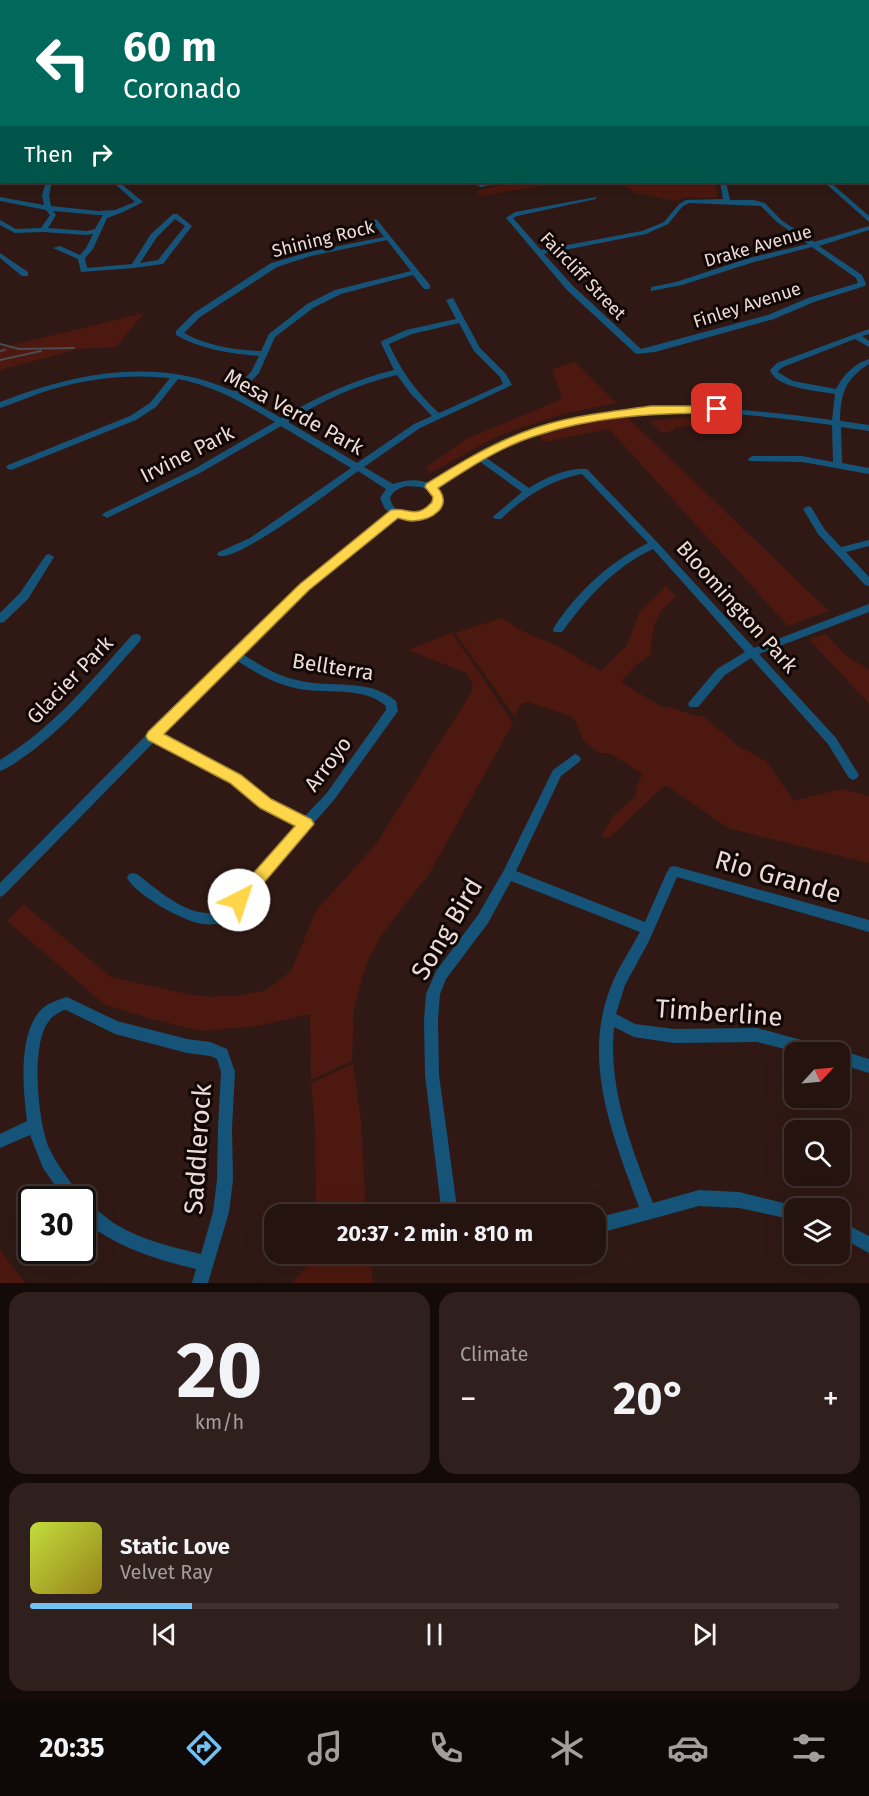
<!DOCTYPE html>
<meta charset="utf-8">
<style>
:root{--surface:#24130f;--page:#30201d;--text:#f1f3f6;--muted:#a39e9e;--line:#41322f;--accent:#72c1f5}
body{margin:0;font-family:"Fira Sans",sans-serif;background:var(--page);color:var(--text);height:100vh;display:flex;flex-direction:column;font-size:22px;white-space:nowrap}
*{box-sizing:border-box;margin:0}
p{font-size:20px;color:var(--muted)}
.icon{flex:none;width:33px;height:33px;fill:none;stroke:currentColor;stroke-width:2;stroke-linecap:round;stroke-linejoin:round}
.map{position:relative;height:1283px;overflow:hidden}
.panel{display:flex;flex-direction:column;gap:9px;padding:9px;background:#140a08;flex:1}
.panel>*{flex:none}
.hud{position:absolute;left:0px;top:0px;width:870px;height:183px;box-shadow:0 6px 24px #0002,0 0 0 2px var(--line);background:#00695c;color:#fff;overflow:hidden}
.needle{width:39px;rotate:64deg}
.controls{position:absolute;left:784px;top:1042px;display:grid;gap:12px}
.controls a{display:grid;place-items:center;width:66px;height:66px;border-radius:12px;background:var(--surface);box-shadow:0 6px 24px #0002,0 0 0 2px var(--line);font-size:30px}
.speed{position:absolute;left:18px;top:1186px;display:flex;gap:12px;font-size:30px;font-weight:700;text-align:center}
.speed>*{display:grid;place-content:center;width:78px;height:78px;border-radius:50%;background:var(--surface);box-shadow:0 6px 24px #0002,0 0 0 2px var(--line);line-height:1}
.speed .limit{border:3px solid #111;border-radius:9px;background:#fff;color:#111}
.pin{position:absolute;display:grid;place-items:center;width:51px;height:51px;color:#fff;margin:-26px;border-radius:12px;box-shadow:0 3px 9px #0006}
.me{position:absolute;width:66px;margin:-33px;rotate:41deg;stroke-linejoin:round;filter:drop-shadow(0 0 4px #0008)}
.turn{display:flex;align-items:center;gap:21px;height:126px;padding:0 24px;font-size:27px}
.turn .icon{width:78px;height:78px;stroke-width:2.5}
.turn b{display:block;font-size:42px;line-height:51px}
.then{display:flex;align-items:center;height:57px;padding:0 24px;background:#0003;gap:12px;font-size:22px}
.big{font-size:45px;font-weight:700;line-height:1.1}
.panel .widget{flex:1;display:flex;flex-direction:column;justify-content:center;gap:9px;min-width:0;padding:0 21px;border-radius:18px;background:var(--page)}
.panel .dial{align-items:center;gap:0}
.dial b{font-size:78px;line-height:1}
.song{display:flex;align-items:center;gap:18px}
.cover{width:72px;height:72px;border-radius:9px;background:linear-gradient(135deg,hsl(70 70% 55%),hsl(50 70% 35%))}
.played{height:6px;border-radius:3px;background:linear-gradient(90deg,var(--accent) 20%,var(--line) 20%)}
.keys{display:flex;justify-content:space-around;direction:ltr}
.heat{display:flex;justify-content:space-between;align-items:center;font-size:33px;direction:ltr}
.panel .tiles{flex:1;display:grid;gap:9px;grid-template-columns:1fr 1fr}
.widget:last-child{grid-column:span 2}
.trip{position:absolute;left:264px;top:1204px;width:342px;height:60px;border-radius:18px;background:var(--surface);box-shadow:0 6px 24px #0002,0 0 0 2px var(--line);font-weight:700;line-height:60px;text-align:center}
.menu{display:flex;height:96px;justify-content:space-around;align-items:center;background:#0e0806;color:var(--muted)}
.menu .icon{width:42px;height:42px}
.menu .current{color:var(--accent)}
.menu b{font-size:27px;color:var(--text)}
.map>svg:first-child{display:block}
.green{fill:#4d180f}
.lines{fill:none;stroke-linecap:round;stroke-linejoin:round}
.stream{stroke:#4a4c51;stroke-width:2}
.street{fill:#155478;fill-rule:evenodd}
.secondary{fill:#216f9d;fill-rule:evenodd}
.route{fill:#ffd54a;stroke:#a68a30;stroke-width:1.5}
.labels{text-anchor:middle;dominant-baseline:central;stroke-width:6;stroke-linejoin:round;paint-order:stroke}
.far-street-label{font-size:18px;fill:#ecdbd7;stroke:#110705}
.street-label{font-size:21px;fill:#ecdbd7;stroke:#110705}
.near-street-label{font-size:26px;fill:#ecdbd7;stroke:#110705}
</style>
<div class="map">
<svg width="869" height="1283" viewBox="0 0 869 1283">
<rect width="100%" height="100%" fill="#301914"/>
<path class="green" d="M517,182h49l-85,14 -3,-2 1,-4z
M614,182h96l6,3 2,11 -5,2 -28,-1 -10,4 -30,-7h-10l-8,-7z
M144,313l-28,34 -37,2 -79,21v-22z
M575,362l41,41 -57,12 -59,20 -70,38 -3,-6 39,-28 96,-40 -10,-30z
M626,416l203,195 -41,15 -179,-197 -66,13 -4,-7 46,-13z
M679,418l40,1 2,6 -45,2 -3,4 -11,2 -12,-12z
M666,586l10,11c-21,15 -24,32 -25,57l-15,11 -15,17 41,25c15,-2 23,10 41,9l35,30 28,15 28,40 48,-12 27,7v67l-141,-35 -62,-43c-10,7 -16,15 -25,23 -10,10 -21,19 -32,30l-8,-2 13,-21 22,-19 1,-11 6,-11 -34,-21h-10l-16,-13 -8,-20 -5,-4 -42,-14 -7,2 -6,13 -60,-84 46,-15 23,14 32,13 44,26 26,-24 14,-36z
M452,633l61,90 -84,151 -47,60 -16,30 -12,44 -2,53 -41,19 -1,-66 -53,12 -56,5 -50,-12 -47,-15 -97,-83 16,-17 88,73 76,17 21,3 35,-2 24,-5 24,-19 25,-60 60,-67 95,-151 2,-7 -6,-13 -59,-23z
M826,634l18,20 25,16v34l-60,-65z
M353,1064l8,57 5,94h-50l-1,-90 -4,-42z
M0,1250l25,33h-25z
M314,1254h56l3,29h-81l21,-24z"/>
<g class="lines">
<path class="stream" d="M0,344l19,5 55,-1
M0,351l5,-1
M0,360l41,-9"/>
<path class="street" d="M625,0h6l2,2h-6z
M868,67h1v4h-1z
M0,131h2v4h-2z
M868,140h1v4h-1z
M46,182h6l-3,13 2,11 47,5 17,-1 20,-8 -22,-20h6l24,20 -22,11 -14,5 -14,31 -8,9 2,10 45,-4 19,-30 22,-20h4l15,12 -29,38 -29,4 -53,4 -3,-13 -25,-11 7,-2 20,9 6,-7 7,-14 -6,1 -44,-3 -28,1 -15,-8v-5l16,9 25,-1 9,-13 -4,-5 -46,-9v-4l44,8 -2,-10zM53,211l45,4h5l-8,14 -8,2 -39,-3 8,-13zM175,219l10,7 -27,34 -18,3 17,-26z
M469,182h37l-25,5z
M720,182h6l4,18h24l11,3 16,17 33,22 55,-16v4l-50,16 43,29 4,9 -1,2 -51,16 -40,17 -119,33 -19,2 -69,-64 -61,-72 9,-6 81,-15v2l-79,17 -4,2 28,32 101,-19 22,-9 15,-18 7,-4 37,-1zM689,203l72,3 16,16 31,22 -59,14 -73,24 -25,5v4l31,-6 72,-23 58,-15 44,31 2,5 -50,15 -40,17 -127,34 -68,-63 -29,-32 102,-20 22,-10 15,-18z
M824,182h6l39,34v6z
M375,219l2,1 53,65v4h-6l-11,-14 -72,19 -28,14 -38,29 -16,36 -20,21 42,24c36,-21 72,-38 113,-48l-13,-27 1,-2 24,-11 50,-11 -10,-19 7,-2 27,50 26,26 6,11 -92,43 -56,39 29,17c12,-4 25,-6 37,0 23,-15 45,-31 70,-42 104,-47 222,-37 332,-22l3,-26c-17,-3 -60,-6 -65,-24l7,-7 92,-34v5l-7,2 7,5v6l-14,-8 -72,28 -5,4 1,2 14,8 43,8c7,-14 18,-25 33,-30v5c-24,15 -28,29 -29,56l1,1 28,4v6l-28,-4 1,36 27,5v6l-67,-12 -53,-1 -1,-2 4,-3h50l31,6 -1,-37c-114,-16 -243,-28 -347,32l44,31c16,-10 39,-21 58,-19l70,73 97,106 115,-44v8l-110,42 77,84 21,34 2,3 -2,3 -4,2 -4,-2 -21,-34 -77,-86 -26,17 -27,32h-8l-2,-3 2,-3 27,-32 28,-17 -92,-103c-39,18 -66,49 -91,83h-8l-1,-3c23,-36 56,-67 95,-86l-66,-69c-32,6 -58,23 -81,45h-6l-2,-2 2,-2 27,-23 -43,-31 -42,27 4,3 2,12c-11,16 -27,19 -46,14l-89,72 -66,65c17,10 35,22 55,26 33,9 71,-3 99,21l2,10 -64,89 -107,121c-8,3 -15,4 -24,3 -19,-2 -67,-29 -76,-46l2,-4 4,-1 4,1c22,17 52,45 81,38l79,-87 -36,-19 -29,-24 -78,-40 -150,153 -4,2v-14l159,-161 141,-137 90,-72 -5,-4 -5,-11 6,-9 -28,-18c-23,17 -117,89 -139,85l-2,-2 2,-2 31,-14 101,-70 -70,-42 -81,47 -93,45 -5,-3 2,-2 90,-44 81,-47c-31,-19 -61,-36 -97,-43l-22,28 -20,13 -125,50 -3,-1 -2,-2 2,-2 122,-49 20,-13 20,-25c-40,-4 -79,0 -117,11 -18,5 -35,13 -53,19v-6c74,-29 157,-46 233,-11l18,-19 8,-16c-28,-2 -58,-7 -83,-21v-4l18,-18 77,-50 38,-11 75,-15 -12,-16zM387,240l24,31 -76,19 -28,14 -38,30 -8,17c-26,-1 -54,-5 -77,-18l16,-16 77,-50 34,-11zM459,323l15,28 26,26 3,7 -64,29c-22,-20 -38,-42 -50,-69l23,-10zM397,375l13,18 22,23 -18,8 -57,39 -69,-41c34,-21 69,-38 109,-47zM407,486l14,1 11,5 1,11c-8,10 -29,16 -39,4 -2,-2 -3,-6 -4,-9 3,-7 9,-10 17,-12zM236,660c18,12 38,23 59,28 29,7 68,-3 91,18v4l-60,84 -22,23 -35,-17 -29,-24 -79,-41z
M0,253l28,19v4h-6l-22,-18z
M808,506l3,1 14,23 16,17 28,-7v6l-23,6 23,25v9l-4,-1 -47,-51 -15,-25z
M49,554l5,3 -26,42 -24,23 -4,1v-10l20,-20 26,-38z
M136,634l4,1 1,3 -1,3c-34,38 -67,79 -108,110 -10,7 -21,16 -32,20v-11c53,-32 91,-79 132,-125z
M575,754l4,2 2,3 -2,3 -18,14 -45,95 129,51 21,-48 4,-7 4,-1 195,54v12l-192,-55 -28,64 -24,44 -9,29 19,10 39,5 83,-1 74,20 2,5h-33l-43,-11 -83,1 -40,-6 -20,-10c-6,62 17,119 39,176l46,-13 40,2 61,15 1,2h-6v11l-56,-12 -40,-2 -103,28v-16l43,-11c-26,-70 -57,-145 -29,-218 7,-20 20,-38 30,-57l-129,-51 -23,42 -42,56 -6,15 -2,26 1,55 19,140h-16l-17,-140 -1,-55 2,-26 10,-23 42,-56 26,-45 49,-100z
M67,997l50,24 70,18 23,3 17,7 8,23 -3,56 1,52 -4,32 -21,71h-16l4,-14c-41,-10 -81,-22 -114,-50v-18c13,5 23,17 35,24 25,15 55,22 84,29l12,-42 4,-32 1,-52 3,-56 -4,-13 -7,-3 -23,-3 -72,-19 -49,-24h-2c-6,3 -12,6 -15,11 -19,23 -11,101 0,127 8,17 20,32 31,47l3,5h-18l-22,-32 -13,-33 -30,13v-14l27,-13c-4,-31 -9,-83 12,-109 6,-8 18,-12 28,-15z
M840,1050l29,9v14l-29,-9v-11h-5z
M840,1221l29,15v17l-29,-16z
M454,1254h42l-2,6 -21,5 -17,-5z"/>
<path class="secondary" d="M665,0h13l-15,2z
M793,0h8l1,2h-8z
M868,41h1v5h-1z
M868,164h1v6h-1z"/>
</g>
<path class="route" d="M651,406h66l6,3 -6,4c-62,0 -123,3 -182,23 -35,11 -66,32 -97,52 15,19 -6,32 -25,33 -5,0 -11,-2 -15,-3l-89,72 -145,144 77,41 30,24 40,20 3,5 -69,81 -6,2 -5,-2 -3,-5 3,-5 61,-69 -35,-18 -30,-25 -82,-43 -2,-4 2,-4 152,-148 91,-74c18,-3 25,10 41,-8l1,-5 -8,-10 1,-3c32,-20 63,-39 98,-52 41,-16 85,-20 127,-26z"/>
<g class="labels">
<g class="far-street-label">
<text transform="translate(323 239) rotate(-14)">Shining Rock</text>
<text transform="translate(758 246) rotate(-16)">Drake Avenue</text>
<text transform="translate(583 276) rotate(46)">Faircliff Street</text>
<text transform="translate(747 305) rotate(-18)">Finley Avenue</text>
</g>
<g class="street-label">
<text transform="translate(294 412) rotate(29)">Mesa Verde Park</text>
<text transform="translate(187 454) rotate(-27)">Irvine Park</text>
<text transform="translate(737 607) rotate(48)">Bloomington Park</text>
<text transform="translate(333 667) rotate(9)">Bellterra</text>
<text transform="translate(70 680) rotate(-46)">Glacier Park</text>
<text transform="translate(328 764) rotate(-53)">Arroyo</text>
</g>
<g class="near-street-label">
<text transform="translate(778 877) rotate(16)">Rio Grande</text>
<text transform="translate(447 929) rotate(-59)">Song Bird</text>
<text transform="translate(719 1013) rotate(4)">Timberline</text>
<text transform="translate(198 1149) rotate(-86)">Saddlerock</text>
</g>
</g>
</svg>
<div class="controls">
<a><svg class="needle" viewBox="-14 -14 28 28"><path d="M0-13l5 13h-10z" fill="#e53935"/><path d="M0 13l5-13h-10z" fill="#a39e9e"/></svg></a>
<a><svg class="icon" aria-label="search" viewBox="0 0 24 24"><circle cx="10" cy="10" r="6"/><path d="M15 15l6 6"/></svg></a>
<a><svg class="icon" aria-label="layers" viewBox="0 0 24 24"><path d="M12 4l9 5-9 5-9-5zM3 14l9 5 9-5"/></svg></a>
</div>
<div class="speed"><div class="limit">30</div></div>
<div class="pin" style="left:717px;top:409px;background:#d93025"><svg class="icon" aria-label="arrive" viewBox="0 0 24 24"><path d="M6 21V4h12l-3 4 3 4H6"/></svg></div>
<svg class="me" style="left:239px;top:900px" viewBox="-20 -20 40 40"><circle r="19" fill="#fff"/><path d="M0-13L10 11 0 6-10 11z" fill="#ffd54a"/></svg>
<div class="trip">20:37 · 2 min · 810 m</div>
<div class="hud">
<div class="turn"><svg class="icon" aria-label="left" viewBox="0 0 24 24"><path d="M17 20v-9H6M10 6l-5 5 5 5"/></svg><div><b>60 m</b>Coronado</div></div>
<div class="then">Then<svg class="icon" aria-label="right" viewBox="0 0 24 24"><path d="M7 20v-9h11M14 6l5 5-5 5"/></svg></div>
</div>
</div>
<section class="panel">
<div class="tiles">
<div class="widget dial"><b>20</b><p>km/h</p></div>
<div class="widget"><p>Climate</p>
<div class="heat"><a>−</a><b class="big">20°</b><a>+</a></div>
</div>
<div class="widget">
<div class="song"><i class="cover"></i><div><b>Static Love</b><p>Velvet Ray</p></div></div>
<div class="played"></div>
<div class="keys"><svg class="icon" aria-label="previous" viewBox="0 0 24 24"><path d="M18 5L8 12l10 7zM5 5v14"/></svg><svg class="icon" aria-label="pause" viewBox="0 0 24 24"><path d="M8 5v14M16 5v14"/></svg><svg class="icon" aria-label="next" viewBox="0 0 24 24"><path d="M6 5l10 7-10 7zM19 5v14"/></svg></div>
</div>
</div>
</section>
<nav class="menu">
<b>20:35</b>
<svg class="icon current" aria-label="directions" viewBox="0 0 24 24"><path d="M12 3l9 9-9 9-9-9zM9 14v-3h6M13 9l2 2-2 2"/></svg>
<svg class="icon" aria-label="music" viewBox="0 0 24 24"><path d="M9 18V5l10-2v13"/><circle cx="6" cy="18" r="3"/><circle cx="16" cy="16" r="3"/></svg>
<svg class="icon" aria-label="phone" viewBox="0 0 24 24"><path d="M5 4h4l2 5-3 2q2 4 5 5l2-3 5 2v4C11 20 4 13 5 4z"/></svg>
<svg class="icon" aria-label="climate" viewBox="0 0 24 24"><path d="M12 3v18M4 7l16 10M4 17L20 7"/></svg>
<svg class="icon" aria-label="car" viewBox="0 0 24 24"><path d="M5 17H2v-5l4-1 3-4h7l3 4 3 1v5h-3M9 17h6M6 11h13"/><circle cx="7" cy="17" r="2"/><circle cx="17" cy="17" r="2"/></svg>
<svg class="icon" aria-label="filters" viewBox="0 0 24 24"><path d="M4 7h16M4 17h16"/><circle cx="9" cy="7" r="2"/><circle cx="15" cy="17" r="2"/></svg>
</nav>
